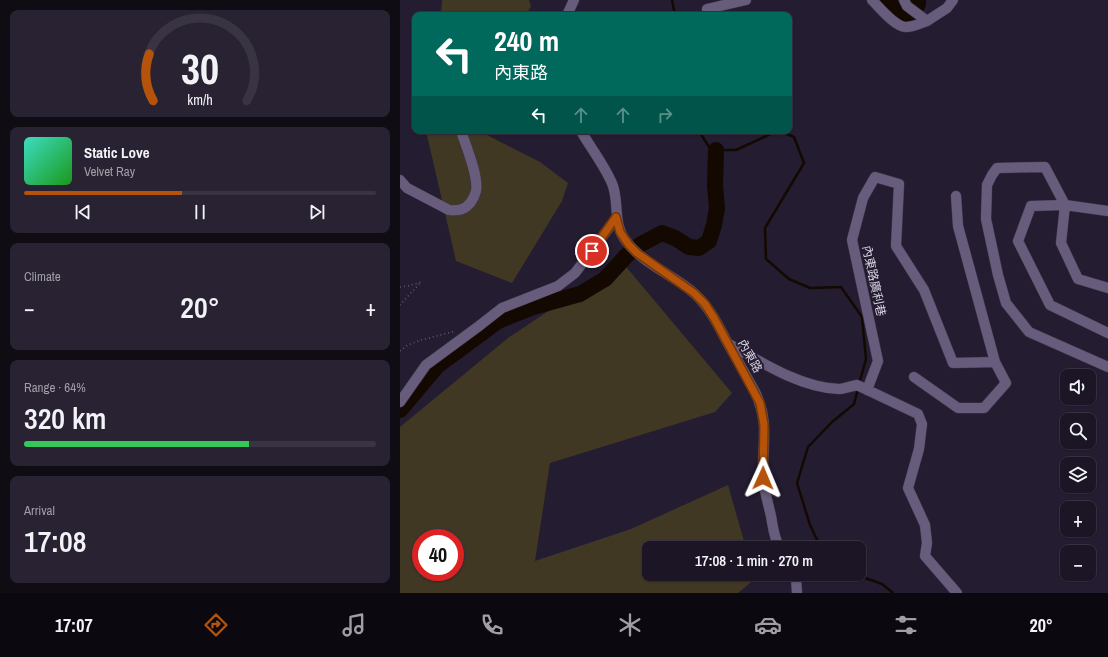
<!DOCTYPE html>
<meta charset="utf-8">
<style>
:root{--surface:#1b1525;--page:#282232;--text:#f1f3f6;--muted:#a09fa7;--line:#393442;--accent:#b45309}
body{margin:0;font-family:"Archivo Narrow","Noto Sans TC",sans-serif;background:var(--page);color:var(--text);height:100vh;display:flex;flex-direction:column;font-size:15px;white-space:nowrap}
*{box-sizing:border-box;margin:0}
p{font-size:13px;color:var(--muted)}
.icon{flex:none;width:22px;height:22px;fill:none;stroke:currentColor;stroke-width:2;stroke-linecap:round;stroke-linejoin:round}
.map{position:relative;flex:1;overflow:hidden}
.panel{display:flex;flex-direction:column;gap:10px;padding:10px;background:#0f0c14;width:400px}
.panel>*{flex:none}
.banner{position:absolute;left:12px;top:12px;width:380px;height:122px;border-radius:8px;box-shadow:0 1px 3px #0004,0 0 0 1px var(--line);background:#00695c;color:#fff;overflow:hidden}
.tools{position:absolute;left:660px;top:369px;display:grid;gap:8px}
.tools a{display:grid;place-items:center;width:36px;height:36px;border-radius:8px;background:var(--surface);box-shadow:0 1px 3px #0004,0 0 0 1px var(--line);font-size:20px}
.speed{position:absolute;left:12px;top:529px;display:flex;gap:8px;font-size:20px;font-weight:700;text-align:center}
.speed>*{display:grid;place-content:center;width:52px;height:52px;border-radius:50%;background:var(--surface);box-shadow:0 1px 3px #0004,0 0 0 1px var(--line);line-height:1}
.speed .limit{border:6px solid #d22;background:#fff;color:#111}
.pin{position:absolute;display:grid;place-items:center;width:34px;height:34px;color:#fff;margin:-17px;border:2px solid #fff;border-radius:50%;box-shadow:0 1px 4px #0007}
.me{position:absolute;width:44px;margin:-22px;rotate:1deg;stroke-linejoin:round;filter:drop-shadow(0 0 3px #0008)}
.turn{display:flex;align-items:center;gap:14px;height:84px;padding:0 16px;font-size:18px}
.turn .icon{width:52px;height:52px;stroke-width:2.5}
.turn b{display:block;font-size:28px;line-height:34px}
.lanes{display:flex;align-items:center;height:38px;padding:0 16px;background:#0003;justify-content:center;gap:20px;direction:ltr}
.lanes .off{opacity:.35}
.big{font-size:30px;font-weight:600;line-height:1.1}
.panel .widget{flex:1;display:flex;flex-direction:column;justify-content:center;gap:6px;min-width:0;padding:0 14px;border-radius:8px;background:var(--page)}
.panel .dial{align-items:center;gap:0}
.dial svg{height:104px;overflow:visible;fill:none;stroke:var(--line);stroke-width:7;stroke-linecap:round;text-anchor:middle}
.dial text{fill:var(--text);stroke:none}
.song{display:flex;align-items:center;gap:12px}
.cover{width:48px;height:48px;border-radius:6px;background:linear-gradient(135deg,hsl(170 70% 55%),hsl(120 70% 35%))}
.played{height:4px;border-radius:2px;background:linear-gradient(90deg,var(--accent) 45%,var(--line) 45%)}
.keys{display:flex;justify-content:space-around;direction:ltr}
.heat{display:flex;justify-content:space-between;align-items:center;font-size:22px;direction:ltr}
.charge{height:6px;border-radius:3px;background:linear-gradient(90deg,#34c759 64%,var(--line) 0)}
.trip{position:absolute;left:242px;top:541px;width:224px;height:40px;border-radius:8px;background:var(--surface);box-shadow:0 1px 3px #0004,0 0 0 1px var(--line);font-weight:600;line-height:40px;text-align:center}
.menu{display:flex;height:64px;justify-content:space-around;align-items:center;background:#0b080f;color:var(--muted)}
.menu .icon{width:28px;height:28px}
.menu .on{color:var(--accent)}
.menu b{font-size:18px;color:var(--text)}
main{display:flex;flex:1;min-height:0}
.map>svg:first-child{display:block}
.green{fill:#413824;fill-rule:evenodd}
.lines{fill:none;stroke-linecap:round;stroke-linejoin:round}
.stream{stroke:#140900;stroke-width:2.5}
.river{stroke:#140900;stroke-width:16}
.minor-casing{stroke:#40394d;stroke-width:11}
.path{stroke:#635c6f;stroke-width:1.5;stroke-dasharray:1 3;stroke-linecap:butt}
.minor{stroke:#685c7c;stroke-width:10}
.route-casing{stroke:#753606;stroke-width:10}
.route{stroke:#b45309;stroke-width:7}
.labels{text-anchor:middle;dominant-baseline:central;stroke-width:4;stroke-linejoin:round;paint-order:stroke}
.street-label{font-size:12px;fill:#d6d1df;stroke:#241c31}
</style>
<main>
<section class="panel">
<div class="widget dial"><svg viewBox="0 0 100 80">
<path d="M14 69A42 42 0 1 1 86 69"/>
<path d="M14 69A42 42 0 0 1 11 33" stroke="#b45309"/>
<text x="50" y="56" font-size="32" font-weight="700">30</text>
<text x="50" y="72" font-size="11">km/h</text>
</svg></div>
<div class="widget">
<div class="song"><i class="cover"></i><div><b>Static Love</b><p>Velvet Ray</p></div></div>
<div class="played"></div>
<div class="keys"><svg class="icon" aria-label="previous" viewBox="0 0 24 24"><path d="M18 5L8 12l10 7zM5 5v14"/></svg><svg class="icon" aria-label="pause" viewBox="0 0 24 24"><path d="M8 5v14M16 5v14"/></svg><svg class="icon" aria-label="next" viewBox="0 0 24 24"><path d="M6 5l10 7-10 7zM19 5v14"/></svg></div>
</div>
<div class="widget"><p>Climate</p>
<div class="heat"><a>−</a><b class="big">20°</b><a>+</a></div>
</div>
<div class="widget"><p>Range · 64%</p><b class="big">320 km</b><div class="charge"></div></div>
<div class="widget"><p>Arrival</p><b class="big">17:08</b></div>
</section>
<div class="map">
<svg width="708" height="593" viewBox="0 0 708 593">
<rect width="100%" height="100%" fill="#241c31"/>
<path class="green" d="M42,0h87l2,6 -5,9h-85z
M26,131h53l61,31 28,21 -6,18 -50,82 -56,-22z
M222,262l110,131 -17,19 -165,51 -15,98 96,-32 97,-44 18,63h-97v26h105l1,5 -17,14h-338v-166l108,-89zM21,538h34v34h-34z"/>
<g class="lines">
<path class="stream" d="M272,0l3,15
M299,131l10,16 7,3h20l41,-19
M379,131l15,6 10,26 -39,65 1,31 23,20 21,9 31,-1 21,30 4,42 -7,25
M421,548l-11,-23 -13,-42 11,-36 24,-25 22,-18 4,-15
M454,574l28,10 11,9"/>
<path class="river" d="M487,0c7,9 12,15 24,16l7,-12v-4
M0,410l37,-44 61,-45 35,-14 47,-13 25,-15 22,-24 14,-11 21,-11 13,5 14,9 10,1 10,-7 5,-16 3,-17 -2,-23 1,-35"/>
<defs>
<path id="minor" d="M472,0c7,7 23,27 34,27 7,0 15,-4 21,-6
M504,0l3,6 20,15 20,-13 6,-8
M167,15l7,-15
M308,15l-1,-6 39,-9
M181,131c9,16 26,38 32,55 6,18 0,39 13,55 17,23 48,34 69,53 15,14 23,31 32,48 10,17 19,34 28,50 15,31 7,53 8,85 1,13 5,26 8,39 2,11 3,23 9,32
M0,180l7,8 42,22c9,1 16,0 22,-8 2,-3 4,-7 5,-11 3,-14 -10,-45 -15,-60
M708,211l-43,-6 -34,1 -13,35 32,64 58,28
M708,288l-30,-9 -17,-36 4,-38 -20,-38 -48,1 -5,7 -5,10 -1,34 12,56 8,28 23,29 79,35
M329,344c32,18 72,44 110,45 5,0 12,-3 18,-4l61,29 4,10 -3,25 -11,39 17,37 2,18 -2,13 32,37
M514,377l44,31h26l22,-25 -11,-21
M467,390l11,-29 -26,-121 11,-42 12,-21 24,7 -3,62 28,44 29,73 42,-1 -37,-136 -2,-30
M0,402l26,-37 53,-39 23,-18 56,-22 17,-13 42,-56
M394,574l2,5 1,14"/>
</defs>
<use href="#minor" class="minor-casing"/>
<path class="path" d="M0,287l8,-1 13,-4 -21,23
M0,351l8,-6 13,-5 35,-9"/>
<use href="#minor" class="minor"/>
</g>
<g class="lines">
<defs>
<path id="route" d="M192,251l24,-34 4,15 9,13 8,8 57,40 11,11 9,14 46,85 4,22 -1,53"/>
</defs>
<use href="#route" class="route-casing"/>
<use href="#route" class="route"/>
</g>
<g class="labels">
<g class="street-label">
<text transform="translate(474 281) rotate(78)">內東路廣利巷</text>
<text transform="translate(350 356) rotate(61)">內東路</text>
</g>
</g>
</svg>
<div class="tools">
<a><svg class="icon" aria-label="sound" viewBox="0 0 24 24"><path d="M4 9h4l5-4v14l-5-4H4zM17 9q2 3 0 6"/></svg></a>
<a><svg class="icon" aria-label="search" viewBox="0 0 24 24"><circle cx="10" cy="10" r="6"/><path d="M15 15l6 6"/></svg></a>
<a><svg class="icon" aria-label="layers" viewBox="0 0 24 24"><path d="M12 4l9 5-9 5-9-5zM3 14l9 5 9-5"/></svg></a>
<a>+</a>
<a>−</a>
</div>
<div class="speed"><div class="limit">40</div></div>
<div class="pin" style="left:192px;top:251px;background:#d93025"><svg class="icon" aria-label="arrive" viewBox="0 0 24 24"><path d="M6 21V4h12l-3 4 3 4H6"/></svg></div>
<svg class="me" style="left:363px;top:478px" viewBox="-20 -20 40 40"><path d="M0-17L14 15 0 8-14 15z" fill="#b45309" stroke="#fff" stroke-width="4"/></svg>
<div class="trip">17:08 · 1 min · 270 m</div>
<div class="banner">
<div class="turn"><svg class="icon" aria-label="left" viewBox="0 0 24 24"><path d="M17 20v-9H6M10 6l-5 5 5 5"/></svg><div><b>240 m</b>內東路</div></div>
<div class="lanes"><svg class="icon" aria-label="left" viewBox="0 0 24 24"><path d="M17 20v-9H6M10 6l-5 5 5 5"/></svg><svg class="icon off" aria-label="ahead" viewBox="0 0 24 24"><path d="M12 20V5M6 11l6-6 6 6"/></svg><svg class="icon off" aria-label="ahead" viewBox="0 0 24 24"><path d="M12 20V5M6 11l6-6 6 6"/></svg><svg class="icon off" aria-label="right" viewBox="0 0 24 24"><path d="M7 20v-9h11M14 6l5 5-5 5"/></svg></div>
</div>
</div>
</main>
<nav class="menu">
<b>17:07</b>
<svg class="icon on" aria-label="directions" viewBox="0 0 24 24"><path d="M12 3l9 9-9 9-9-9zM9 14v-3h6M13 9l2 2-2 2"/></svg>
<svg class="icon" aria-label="music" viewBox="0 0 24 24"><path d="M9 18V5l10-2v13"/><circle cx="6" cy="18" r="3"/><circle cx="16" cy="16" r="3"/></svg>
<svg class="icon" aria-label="phone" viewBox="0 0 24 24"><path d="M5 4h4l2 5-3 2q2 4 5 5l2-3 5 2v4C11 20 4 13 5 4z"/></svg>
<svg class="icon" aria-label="climate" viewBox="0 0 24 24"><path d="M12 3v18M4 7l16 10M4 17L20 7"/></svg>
<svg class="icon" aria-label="car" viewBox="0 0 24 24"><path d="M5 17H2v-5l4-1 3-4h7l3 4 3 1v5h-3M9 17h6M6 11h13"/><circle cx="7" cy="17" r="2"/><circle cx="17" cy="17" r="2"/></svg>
<svg class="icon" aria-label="filters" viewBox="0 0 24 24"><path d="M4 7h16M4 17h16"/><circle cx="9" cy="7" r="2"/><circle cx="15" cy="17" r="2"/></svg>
<b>20°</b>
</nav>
